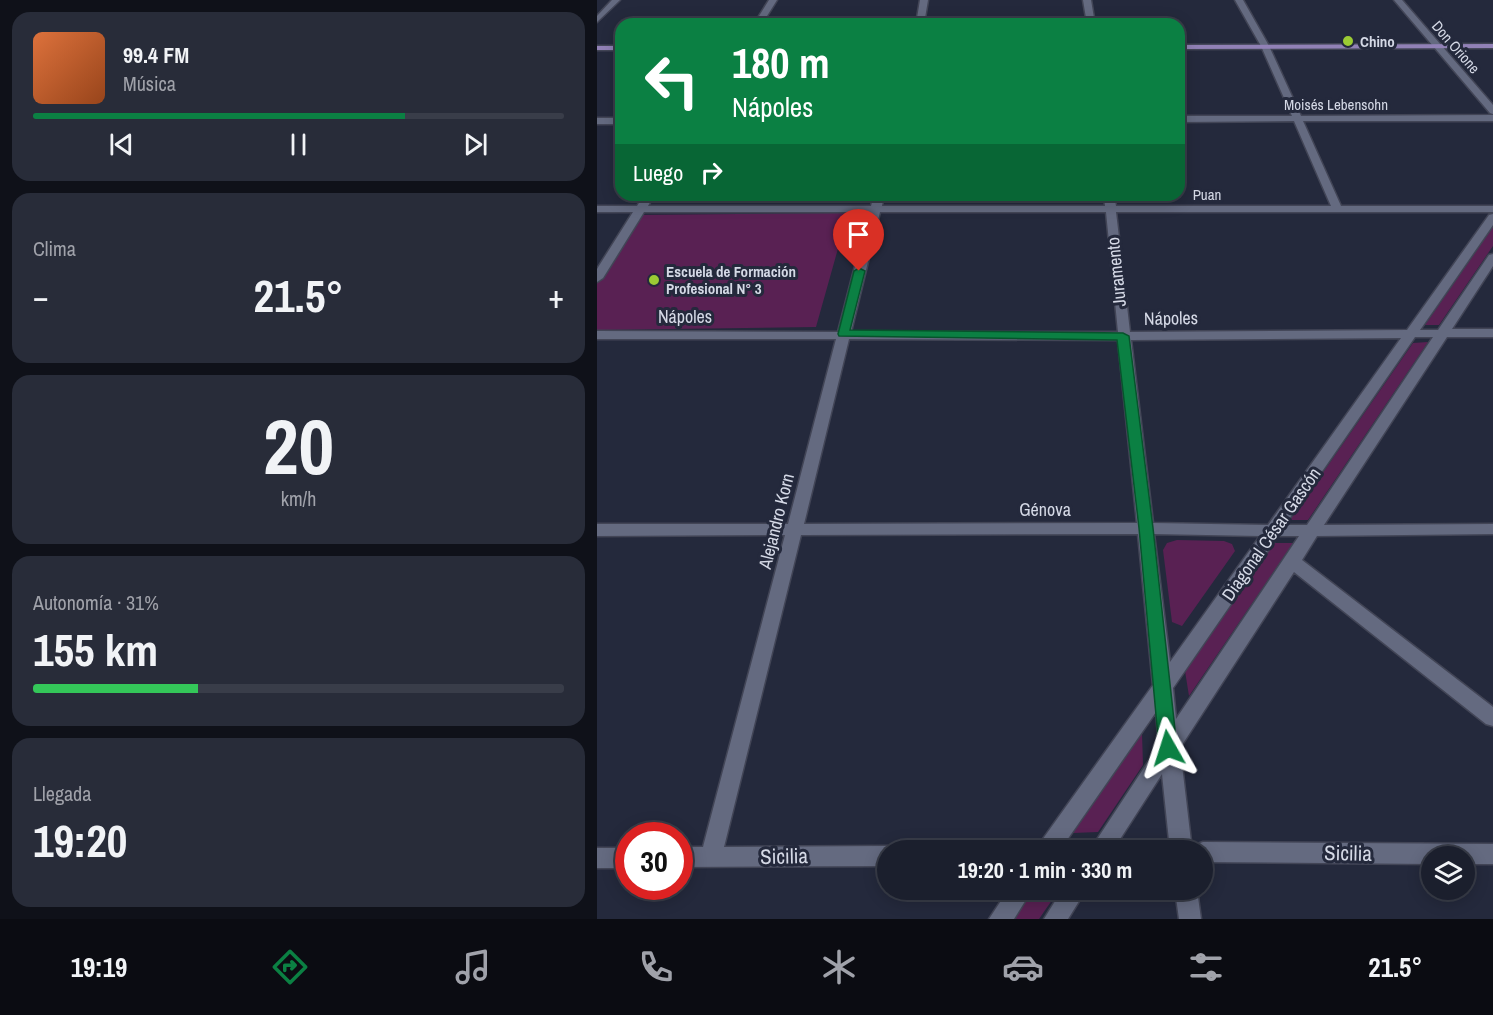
<!DOCTYPE html>
<html lang="es">
<meta charset="utf-8">
<style>
:root{--surface:#1b1f2d;--page:#282c39;--text:#f1f3f6;--muted:#a0a2aa;--line:#393d49;--accent:#0b8043}
body{margin:0;font-family:"Archivo Narrow",sans-serif;background:var(--page);color:var(--text);height:100vh;display:flex;flex-direction:column;font-size:22px;white-space:nowrap}
*{box-sizing:border-box;margin:0}
p{font-size:20px;color:var(--muted)}
.icon{flex:none;width:33px;height:33px;fill:none;stroke:currentColor;stroke-width:2;stroke-linecap:round;stroke-linejoin:round}
.map{position:relative;flex:1;overflow:hidden}
.side{display:flex;flex-direction:column;gap:12px;padding:12px;background:#0f1119;width:597px}
.side>*{flex:none}
.banner{position:absolute;left:18px;top:18px;width:570px;height:183px;border-radius:18px;box-shadow:0 3px 15px #0003,0 0 0 2px var(--line);background:#0b8043;color:#fff;overflow:hidden}
.buttons{position:absolute;left:824px;top:846px;display:grid;gap:12px}
.buttons a{display:grid;place-items:center;width:54px;height:54px;border-radius:50%;background:var(--surface);box-shadow:0 3px 15px #0003,0 0 0 2px var(--line);font-size:30px}
.speed{position:absolute;left:18px;top:822px;display:flex;gap:12px;font-size:30px;font-weight:700;text-align:center}
.speed>*{display:grid;place-content:center;width:78px;height:78px;border-radius:50%;background:var(--surface);box-shadow:0 3px 15px #0003,0 0 0 2px var(--line);line-height:1}
.speed .limit{border:9px solid #d22;background:#fff;color:#111}
.pin{position:absolute;display:grid;place-items:center;width:51px;height:51px;color:#fff;margin:-62px -26px;border-radius:50% 50% 50% 0;rotate:-45deg;box-shadow:0 0 6px #0007}
.pin .icon{rotate:45deg}
.me{position:absolute;width:66px;margin:-33px;rotate:354deg;stroke-linejoin:round;filter:drop-shadow(0 0 4px #0008)}
.turn{display:flex;align-items:center;gap:21px;height:126px;padding:0 18px;font-size:27px}
.turn .icon{width:78px;height:78px;stroke-width:2.5}
.turn b{display:block;font-size:42px;line-height:51px}
.then{display:flex;align-items:center;height:57px;padding:0 18px;background:#0003;gap:12px;font-size:22px}
.big{font-size:45px;font-weight:700;line-height:1.1}
.side .tile{flex:1;display:flex;flex-direction:column;justify-content:center;gap:9px;min-width:0;padding:0 21px;border-radius:18px;background:var(--page)}
.side .dial{align-items:center;gap:0}
.dial b{font-size:78px;line-height:1}
.song{display:flex;align-items:center;gap:18px}
.cover{width:72px;height:72px;border-radius:9px;background:linear-gradient(135deg,hsl(20 70% 55%),hsl(20 70% 35%))}
.played{height:6px;border-radius:3px;background:linear-gradient(90deg,var(--accent) 70%,var(--line) 70%)}
.keys{display:flex;justify-content:space-around;direction:ltr}
.heat{display:flex;justify-content:space-between;align-items:center;font-size:33px;direction:ltr}
.charge{height:9px;border-radius:4px;background:linear-gradient(90deg,#34c759 31%,var(--line) 0)}
.trip{position:absolute;left:280px;top:840px;width:336px;height:60px;border-radius:30px;background:var(--surface);box-shadow:0 3px 15px #0003,0 0 0 2px var(--line);font-weight:700;line-height:60px;text-align:center}
.tabs{display:flex;height:96px;justify-content:space-around;align-items:center;background:#0b0c12;color:var(--muted)}
.tabs .icon{width:42px;height:42px}
.tabs .active{color:var(--accent)}
.tabs b{font-size:27px;color:var(--text)}
main{display:flex;flex:1;min-height:0}
.map>svg:first-child{display:block}
.green{fill:#592153}
.lines{fill:none;stroke-linecap:round;stroke-linejoin:round}
.minor-casing{stroke:#424556;stroke-width:3}
.major-casing{stroke:#424556;stroke-width:3}
.minor{fill:#646a80;fill-rule:evenodd}
.major{fill:#9181b6;fill-rule:evenodd}
.route{fill:#0b8043;stroke:#07532c;stroke-width:1.5}
.poi-dot{fill:#9bcb34;stroke:#24293c;stroke-width:2}
.labels{text-anchor:middle;dominant-baseline:central;stroke-width:6;stroke-linejoin:round;paint-order:stroke}
.far-poi-label{font-size:15px;font-weight:bold;fill:#d5d9e6;stroke:#24293c;text-anchor:start}
.far-street-label{font-size:15px;fill:#d5d9e6;stroke:#24293c}
.street-label{font-size:18px;fill:#d5d9e6;stroke:#24293c}
.near-street-label{font-size:21px;fill:#d5d9e6;stroke:#24293c}
</style>
<main>
<section class="side">
<div class="tile">
<div class="song"><i class="cover"></i><div><b>99.4 FM</b><p>Música</p></div></div>
<div class="played"></div>
<div class="keys"><svg class="icon" aria-label="previous" viewBox="0 0 24 24"><path d="M18 5L8 12l10 7zM5 5v14"/></svg><svg class="icon" aria-label="pause" viewBox="0 0 24 24"><path d="M8 5v14M16 5v14"/></svg><svg class="icon" aria-label="next" viewBox="0 0 24 24"><path d="M6 5l10 7-10 7zM19 5v14"/></svg></div>
</div>
<div class="tile"><p>Clima</p>
<div class="heat"><a>−</a><b class="big">21.5°</b><a>+</a></div>
</div>
<div class="tile dial"><b>20</b><p>km/h</p></div>
<div class="tile"><p>Autonomía · 31%</p><b class="big">155 km</b><div class="charge"></div></div>
<div class="tile"><p>Llegada</p><b class="big">19:20</b></div>
</section>
<div class="map">
<svg width="896" height="919" viewBox="0 0 896 919">
<rect width="100%" height="100%" fill="#24293c"/>
<path class="green" d="M251,213l-32,114 -219,3v-52l39,-63z
M896,227v19l-54,79h-14z
M831,342l-120,178h-18l123,-177z
M580,540l47,1 8,3 3,7 -53,75 -10,-4 -9,-72 4,-7z
M677,543h19l-104,153 -4,-25z
M545,733l1,32 -45,67 -25,1z
M437,890h25l-20,29h-25z"/>
<g class="lines">
<defs>
<path id="minor" d="M15,0h8l-23,22v-6z
M172,0h8l-15,24h-8z
M323,0h8l-4,24h-8z
M486,0h8l4,24h-8z
M638,0h8l26,46 32,70 192,-1v6h-190l38,85h152v6h-377l14,120 277,-2 82,-115 4,-1v11l-73,105h18l51,-75 4,-1v12l-41,63h41v8h-46l-123,188 169,-1v10l-176,2 -15,24 191,147v19l-7,-2 -192,-152 -114,176 12,102h-22l-8,-76 -49,76h-23l69,-105 -3,-33 -96,138h-23l3,-7 113,-158 -15,-151 -337,1 -77,312 164,-1 8,4h-8v16l-209,1v-20h24l82,-312 -188,1v-12h191l48,-185h-239v-8l241,1 31,-120h-225l-41,66 -6,4v-13l36,-57h-36v-6h40l7,-11h10l-6,11h223l3,-11h10l-2,11h223l-1,-11h10l2,11h215l-37,-85 -115,1v-6h113l-31,-70zM283,212h226l12,120h-267zM818,337h18l-126,188h-22zM804,338l-133,187 -115,-2 -22,-183zM252,339l269,1 19,183 -333,1zM557,534l106,2 -90,126zM681,536h21l-123,183 -3,-31z
M797,0h8l91,105v9l-3,-1z
M0,118h24v6h-24z
M606,842l290,2v20h-29v-8h-33v8l-228,-2v-12h-10l2,-5z
M0,848h32v20h-32z
M411,890h24l-18,29h-25z
M465,890h24l-18,29h-24z
M578,890h22l4,29h-22z"/>
<path id="major" d="M896,44v4l-314,1v-4z
M0,46h24v4h-24z"/>
</defs>
<use href="#minor" class="minor-casing"/>
<use href="#major" class="major-casing"/>
<use href="#minor" class="minor"/>
<use href="#major" class="major"/>
</g>
<path class="route" d="M262,268l6,3 -15,59 273,3 6,3 24,192 24,220 -2,6 -7,2 -6,-2 -3,-6 -20,-220 -22,-188 -278,-4 -1,-2 16,-63z"/>
<g class="poi-dot">
<circle cx="751" cy="41" r="6"/>
<circle cx="57" cy="280" r="6"/>
</g>
<g class="labels">
<g class="far-poi-label">
<text x="763" y="41">Chino</text>
<text x="69" y="271">Escuela de Formación<tspan x="69" dy="17">Profesional N° 3</tspan></text>
</g>
<g class="far-street-label">
<text transform="translate(859 47) rotate(49)">Don Orione</text>
<text x="739" y="104">Moisés Lebensohn</text>
<text x="610" y="194">Puan</text>
</g>
<g class="street-label">
<text transform="translate(519 272) rotate(-96)">Juramento</text>
<text x="88" y="316">Nápoles</text>
<text transform="translate(574 318) rotate(-1)">Nápoles</text>
<text x="448" y="509">Génova</text>
<text transform="translate(179 521) rotate(-76)">Alejandro Korn</text>
<text transform="translate(674 534) rotate(-55)">Diagonal César Gascón</text>
</g>
<g class="near-street-label">
<text transform="translate(751 853) rotate(1)">Sicilia</text>
<text transform="translate(187 856) rotate(-1)">Sicilia</text>
</g>
</g>
</svg>
<div class="buttons">
<a><svg class="icon" aria-label="layers" viewBox="0 0 24 24"><path d="M12 4l9 5-9 5-9-5zM3 14l9 5 9-5"/></svg></a>
</div>
<div class="speed"><div class="limit">30</div></div>
<div class="pin" style="left:262px;top:271px;background:#d93025"><svg class="icon" aria-label="arrive" viewBox="0 0 24 24"><path d="M6 21V4h12l-3 4 3 4H6"/></svg></div>
<svg class="me" style="left:571px;top:748px" viewBox="-20 -20 40 40"><path d="M0-17L14 15 0 8-14 15z" fill="#0b8043" stroke="#fff" stroke-width="4"/></svg>
<div class="trip">19:20 · 1 min · 330 m</div>
<div class="banner">
<div class="turn"><svg class="icon" aria-label="left" viewBox="0 0 24 24"><path d="M17 20v-9H6M10 6l-5 5 5 5"/></svg><div><b>180 m</b>Nápoles</div></div>
<div class="then">Luego<svg class="icon" aria-label="right" viewBox="0 0 24 24"><path d="M7 20v-9h11M14 6l5 5-5 5"/></svg></div>
</div>
</div>
</main>
<nav class="tabs">
<b>19:19</b>
<svg class="icon active" aria-label="directions" viewBox="0 0 24 24"><path d="M12 3l9 9-9 9-9-9zM9 14v-3h6M13 9l2 2-2 2"/></svg>
<svg class="icon" aria-label="music" viewBox="0 0 24 24"><path d="M9 18V5l10-2v13"/><circle cx="6" cy="18" r="3"/><circle cx="16" cy="16" r="3"/></svg>
<svg class="icon" aria-label="phone" viewBox="0 0 24 24"><path d="M5 4h4l2 5-3 2q2 4 5 5l2-3 5 2v4C11 20 4 13 5 4z"/></svg>
<svg class="icon" aria-label="climate" viewBox="0 0 24 24"><path d="M12 3v18M4 7l16 10M4 17L20 7"/></svg>
<svg class="icon" aria-label="car" viewBox="0 0 24 24"><path d="M5 17H2v-5l4-1 3-4h7l3 4 3 1v5h-3M9 17h6M6 11h13"/><circle cx="7" cy="17" r="2"/><circle cx="17" cy="17" r="2"/></svg>
<svg class="icon" aria-label="filters" viewBox="0 0 24 24"><path d="M4 7h16M4 17h16"/><circle cx="9" cy="7" r="2"/><circle cx="15" cy="17" r="2"/></svg>
<b>21.5°</b>
</nav>
